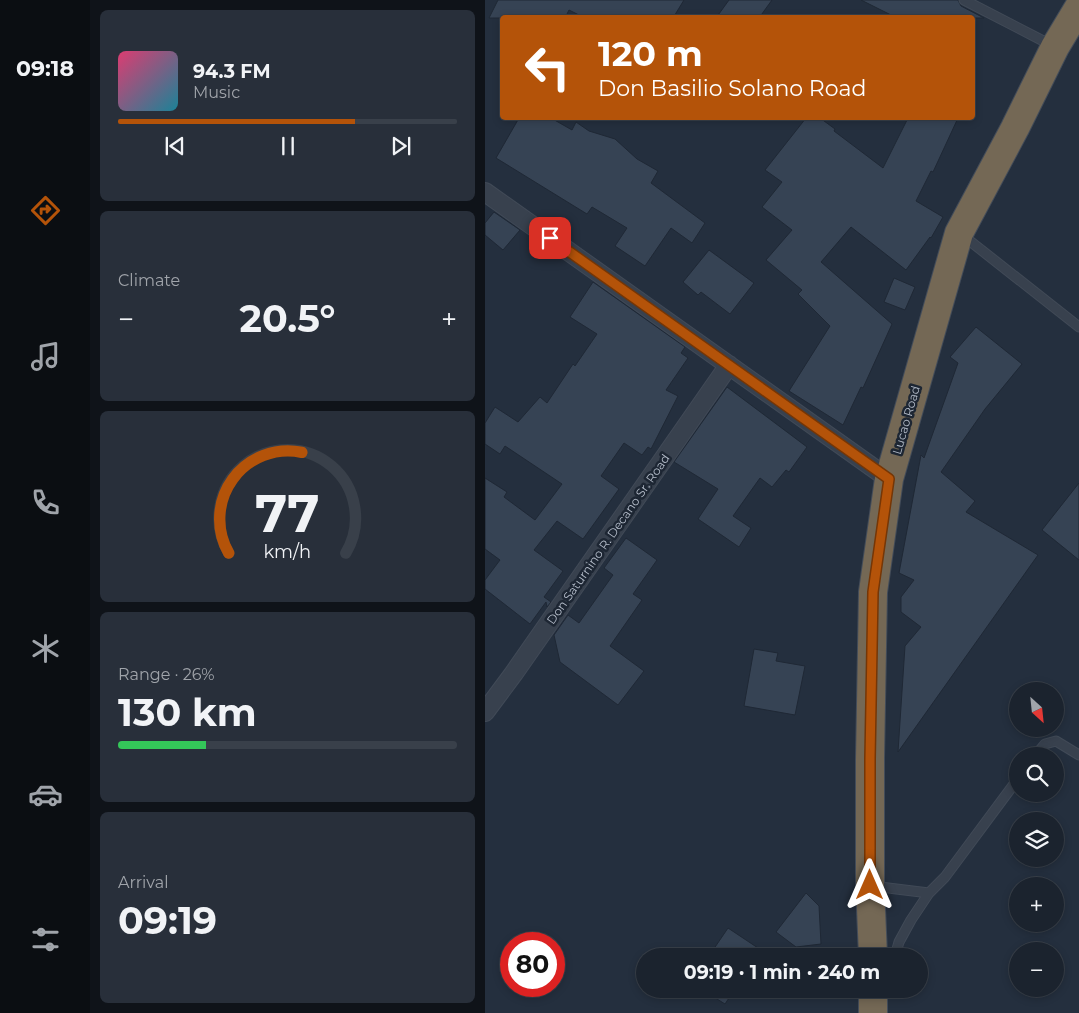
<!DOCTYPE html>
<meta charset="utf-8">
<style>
:root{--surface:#1b232e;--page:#282f3a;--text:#f1f3f6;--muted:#a0a4aa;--line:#39404a;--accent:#b45309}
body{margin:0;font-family:Montserrat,sans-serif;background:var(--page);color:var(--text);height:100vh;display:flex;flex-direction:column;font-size:19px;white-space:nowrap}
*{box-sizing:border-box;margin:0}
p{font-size:16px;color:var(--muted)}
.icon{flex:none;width:28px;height:28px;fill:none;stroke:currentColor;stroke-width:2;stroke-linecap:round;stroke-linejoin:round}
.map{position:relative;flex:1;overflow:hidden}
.panel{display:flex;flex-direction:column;gap:10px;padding:10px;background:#0f1319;width:395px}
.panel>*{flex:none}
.top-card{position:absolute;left:15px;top:15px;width:475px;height:105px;border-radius:5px;box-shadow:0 2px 8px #0003,0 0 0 1px var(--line);background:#b45309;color:#fff;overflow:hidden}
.needle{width:32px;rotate:153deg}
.controls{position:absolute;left:524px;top:682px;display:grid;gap:10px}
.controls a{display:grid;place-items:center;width:55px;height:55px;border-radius:50%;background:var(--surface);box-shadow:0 2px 8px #0003,0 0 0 1px var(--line);font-size:25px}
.speed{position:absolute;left:15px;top:932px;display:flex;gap:10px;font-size:25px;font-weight:700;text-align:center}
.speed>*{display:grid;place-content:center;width:65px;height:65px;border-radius:50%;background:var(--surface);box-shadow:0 2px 8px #0003,0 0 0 1px var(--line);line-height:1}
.speed .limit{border:8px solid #d22;background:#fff;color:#111}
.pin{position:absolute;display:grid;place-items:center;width:42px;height:42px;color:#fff;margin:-21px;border-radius:10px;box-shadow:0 2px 8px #0006}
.me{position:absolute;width:55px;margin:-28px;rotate:0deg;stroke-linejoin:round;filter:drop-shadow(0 0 4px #0008)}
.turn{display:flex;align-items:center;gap:18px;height:105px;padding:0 15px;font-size:22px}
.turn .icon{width:65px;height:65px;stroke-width:2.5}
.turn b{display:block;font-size:35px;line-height:42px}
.big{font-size:38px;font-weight:700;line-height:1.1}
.panel .widget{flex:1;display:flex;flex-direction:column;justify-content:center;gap:8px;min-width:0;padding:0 18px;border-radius:8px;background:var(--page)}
.panel .dial{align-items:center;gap:0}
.dial svg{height:130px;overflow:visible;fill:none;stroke:var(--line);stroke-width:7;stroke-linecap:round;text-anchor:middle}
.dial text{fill:var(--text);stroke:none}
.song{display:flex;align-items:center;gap:15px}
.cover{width:60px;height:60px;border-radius:8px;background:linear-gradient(135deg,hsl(340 70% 55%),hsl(190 70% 35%))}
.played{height:5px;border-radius:2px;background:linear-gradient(90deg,var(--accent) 70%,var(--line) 70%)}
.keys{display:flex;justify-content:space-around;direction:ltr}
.heat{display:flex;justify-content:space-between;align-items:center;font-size:28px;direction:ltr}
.charge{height:8px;border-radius:4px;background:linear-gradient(90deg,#34c759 26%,var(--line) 0)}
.trip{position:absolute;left:151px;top:948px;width:292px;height:50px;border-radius:25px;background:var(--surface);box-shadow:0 2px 8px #0003,0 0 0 1px var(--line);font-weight:700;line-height:50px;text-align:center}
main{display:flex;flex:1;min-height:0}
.menu{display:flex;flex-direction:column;width:90px;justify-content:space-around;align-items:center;background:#0b0e12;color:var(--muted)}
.menu .icon{width:35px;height:35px}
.menu .active{color:var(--accent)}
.menu b{font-size:22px;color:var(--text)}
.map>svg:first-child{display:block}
.building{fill:#364354;stroke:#1f2835}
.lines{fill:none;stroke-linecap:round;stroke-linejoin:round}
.lane-casing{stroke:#414a57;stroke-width:11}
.street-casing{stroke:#414a57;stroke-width:20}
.highway-casing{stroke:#434c59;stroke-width:30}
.lane{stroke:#38414e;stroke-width:9}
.street{stroke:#38414e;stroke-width:18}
.highway{stroke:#746855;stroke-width:28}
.route-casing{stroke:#753606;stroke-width:12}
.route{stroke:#b45309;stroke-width:9}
.labels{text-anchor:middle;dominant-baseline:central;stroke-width:5;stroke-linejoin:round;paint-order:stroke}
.street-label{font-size:12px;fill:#b4bcc9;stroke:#1d2633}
</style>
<main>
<nav class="menu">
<b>09:18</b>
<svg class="icon active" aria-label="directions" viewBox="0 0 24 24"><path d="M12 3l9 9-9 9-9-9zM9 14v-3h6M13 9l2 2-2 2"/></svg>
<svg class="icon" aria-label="music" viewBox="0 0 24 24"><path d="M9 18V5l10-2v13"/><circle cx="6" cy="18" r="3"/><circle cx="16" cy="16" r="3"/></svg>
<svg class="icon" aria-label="phone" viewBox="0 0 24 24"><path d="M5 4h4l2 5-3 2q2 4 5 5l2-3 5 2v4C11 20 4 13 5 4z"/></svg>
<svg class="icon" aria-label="climate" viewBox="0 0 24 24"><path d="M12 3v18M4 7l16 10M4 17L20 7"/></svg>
<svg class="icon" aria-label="car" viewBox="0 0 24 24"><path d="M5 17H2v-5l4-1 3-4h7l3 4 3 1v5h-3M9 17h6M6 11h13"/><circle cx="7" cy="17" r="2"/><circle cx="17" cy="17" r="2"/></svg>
<svg class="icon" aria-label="filters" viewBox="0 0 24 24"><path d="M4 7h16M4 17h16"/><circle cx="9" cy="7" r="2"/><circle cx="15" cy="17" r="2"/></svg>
</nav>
<section class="panel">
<div class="widget">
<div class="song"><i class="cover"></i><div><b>94.3 FM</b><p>Music</p></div></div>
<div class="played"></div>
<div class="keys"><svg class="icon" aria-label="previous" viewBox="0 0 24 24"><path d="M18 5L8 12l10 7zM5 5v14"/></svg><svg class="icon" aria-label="pause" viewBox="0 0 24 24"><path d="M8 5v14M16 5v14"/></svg><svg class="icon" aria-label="next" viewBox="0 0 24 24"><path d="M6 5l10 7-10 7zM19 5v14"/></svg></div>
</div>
<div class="widget"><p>Climate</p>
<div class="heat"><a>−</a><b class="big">20.5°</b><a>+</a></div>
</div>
<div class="widget dial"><svg viewBox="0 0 100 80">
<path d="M14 69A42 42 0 1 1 86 69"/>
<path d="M14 69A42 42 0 0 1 59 7" stroke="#b45309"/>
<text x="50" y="56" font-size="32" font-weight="700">77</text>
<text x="50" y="72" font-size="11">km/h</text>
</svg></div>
<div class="widget"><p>Range · 26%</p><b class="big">130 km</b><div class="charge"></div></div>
<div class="widget"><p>Arrival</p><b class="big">09:19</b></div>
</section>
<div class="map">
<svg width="594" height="1013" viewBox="0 0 594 1013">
<rect width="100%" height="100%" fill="#242f3e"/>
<path class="building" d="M13,0h186l-11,18h-88l-16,-8 -4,8h-76z
M244,0h43l-13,18h-43z
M376,0h97l3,6 23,12h-87z
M34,118h32l21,12 4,-8 13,9 26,8 22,20 21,12 -7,12 54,40 -13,20 -21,-15 -26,38 -30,-20 12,-18 -35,-21 -5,7 -91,-56z
M321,118h14l15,11 -1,2 49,37 25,-50h50l-25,54 -2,-1 -15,30 27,16 -12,21 -1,-1 -24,33 -55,-43 -30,35 71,62 -29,64 -2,-1 -18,38 -54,-34 41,-65 -32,-32 4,-4 -36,-30 26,-30 -30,-23 20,-25 -17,-12z
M9,212l26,18 -17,20 -18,-15v-12z
M224,250l45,33 -24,31 -29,-22 -3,3 -15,-13z
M409,278l21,9 -10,23 -21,-8z
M108,282l92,65 -4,6 7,5 -22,32 12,6 -27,53 -3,-2 -6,8 -18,-12 -23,33 18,13 -36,50 -26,-18 -23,29 29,21 -19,26 7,5 -4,5 -1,-5 -16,22 -45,-35v-9l15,-20 -15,-11v-71l22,14 -3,5 31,23 27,-36 -57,-38 -5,8 -15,-10v-21l10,-16 23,15 22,-25 7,6 26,-39 2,2 22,-32 -27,-17z
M491,327l46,37 -37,45 -44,63 34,29 -9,11 72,43 -140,197 7,-106 16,-19 -20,-15v-15l13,-17 -15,-7 22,-118 3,3 34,-95 -8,-6z
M242,387l80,60 -18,25 -3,-2 -14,17 -12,-9 -27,38 18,12 -12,19 -41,-28 20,-30 -44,-27z
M594,483v77l-37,-30z
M141,538l31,22 -24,34 9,6 -32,46 34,25 -26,34 -58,-43 -6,-27 14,-20 11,8 34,-48 -9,-7z
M269,649l24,4 -2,8 29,5 -10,49 -51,-9z
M321,893l13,13 2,38 -25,3 -20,-15z
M243,928l33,22 -4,6h-48z
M216,989h34l-10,15z"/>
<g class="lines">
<defs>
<path id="lane" d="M479,0l89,46
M476,234l118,93
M550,756l10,-12 11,-3 23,14
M387,886l57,7
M368,956l17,-2
M410,956l4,-14 12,-22 18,-27 16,-16 72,-97"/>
<path id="street" d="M0,192l404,287
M0,712l29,-39 215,-308"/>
<path id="highway" d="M388,956l-3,-71v-126l3,-167 16,-113 70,-246 56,-105 40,-81 24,-40
M388,989v24"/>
</defs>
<use href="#lane" class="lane-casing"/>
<use href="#street" class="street-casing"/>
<use href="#highway" class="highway-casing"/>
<use href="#lane" class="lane"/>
<use href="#street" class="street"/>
<use href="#highway" class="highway"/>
</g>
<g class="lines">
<defs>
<path id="route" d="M65,238l339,241 -16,113 -3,167v126"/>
</defs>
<use href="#route" class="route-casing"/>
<use href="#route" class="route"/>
</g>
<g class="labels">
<g class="street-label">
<text transform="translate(421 420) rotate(-74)">Lucao Road</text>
<text transform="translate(123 539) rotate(-55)">Don Saturnino R. Decano Sr. Road</text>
</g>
</g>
</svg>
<div class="controls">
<a><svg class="needle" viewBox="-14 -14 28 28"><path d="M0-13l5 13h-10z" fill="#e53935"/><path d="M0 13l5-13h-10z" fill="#a0a4aa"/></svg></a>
<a><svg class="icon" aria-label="search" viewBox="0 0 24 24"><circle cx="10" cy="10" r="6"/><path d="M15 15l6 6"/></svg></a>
<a><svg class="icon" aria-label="layers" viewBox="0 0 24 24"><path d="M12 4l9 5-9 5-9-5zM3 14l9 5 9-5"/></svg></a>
<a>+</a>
<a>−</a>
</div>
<div class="speed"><div class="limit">80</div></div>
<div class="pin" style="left:65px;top:238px;background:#d93025"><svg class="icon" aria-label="arrive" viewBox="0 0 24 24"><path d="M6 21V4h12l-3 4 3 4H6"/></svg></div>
<svg class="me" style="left:385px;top:885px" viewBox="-20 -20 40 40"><path d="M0-17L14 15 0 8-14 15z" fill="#b45309" stroke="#fff" stroke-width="4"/></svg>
<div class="trip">09:19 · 1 min · 240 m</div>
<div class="top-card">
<div class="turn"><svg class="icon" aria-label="left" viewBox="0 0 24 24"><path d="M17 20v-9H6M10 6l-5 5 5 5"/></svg><div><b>120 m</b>Don Basilio Solano Road</div></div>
</div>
</div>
</main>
